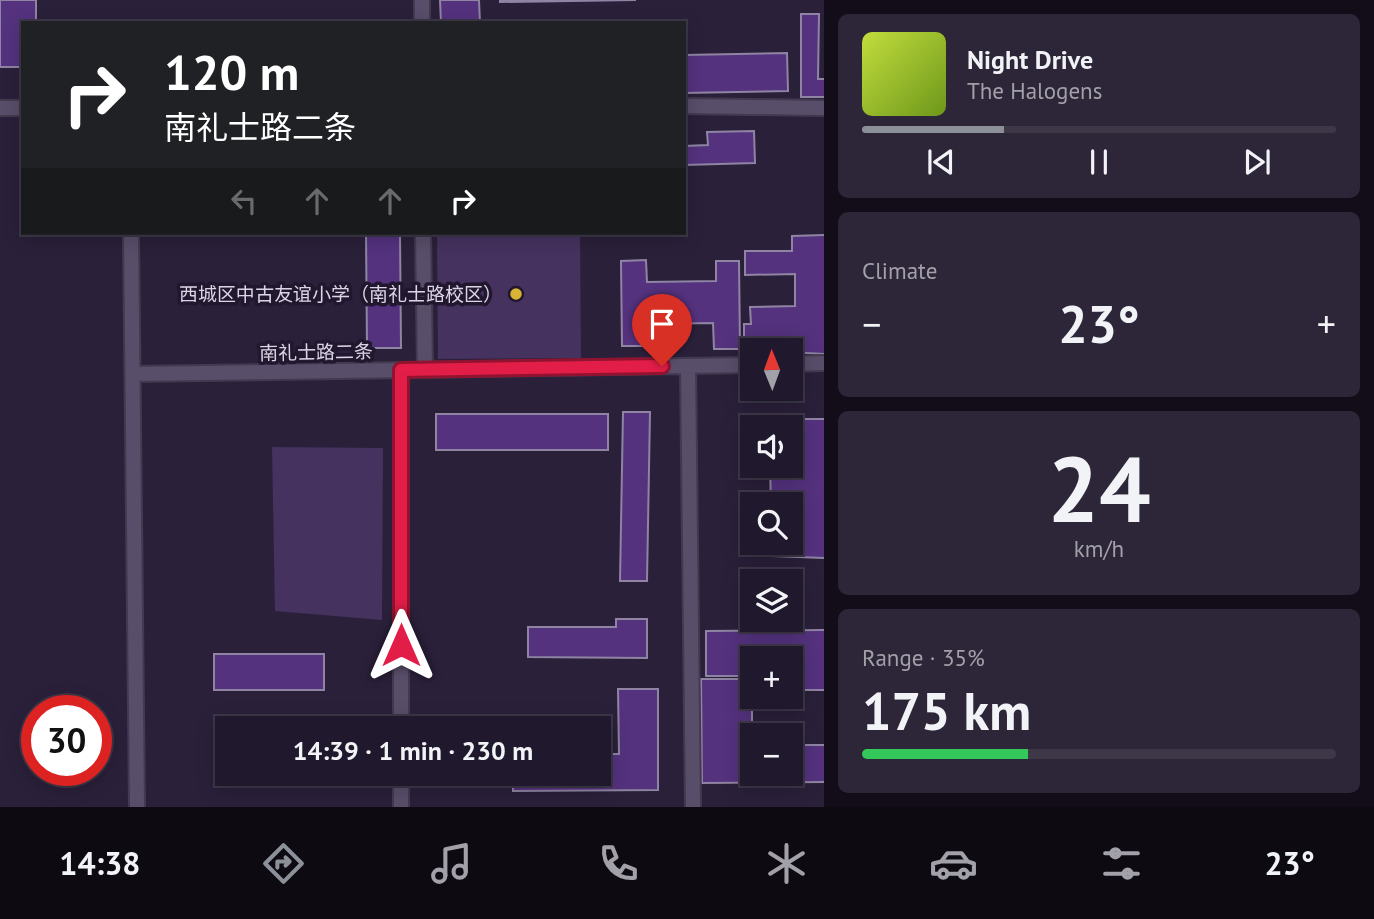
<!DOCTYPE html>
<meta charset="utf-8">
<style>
:root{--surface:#20182c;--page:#2d2538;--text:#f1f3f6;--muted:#a2a0a9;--line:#3d3748;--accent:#8c9099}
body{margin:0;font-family:"PT Sans","Noto Sans SC",sans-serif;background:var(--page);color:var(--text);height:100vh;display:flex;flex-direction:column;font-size:26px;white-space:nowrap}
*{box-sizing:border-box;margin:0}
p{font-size:23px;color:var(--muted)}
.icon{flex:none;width:38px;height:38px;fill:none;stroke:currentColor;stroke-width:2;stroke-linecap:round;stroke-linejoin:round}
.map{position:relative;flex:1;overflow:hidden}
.panel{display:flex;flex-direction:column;gap:14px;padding:14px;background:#120d18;width:550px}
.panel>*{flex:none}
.top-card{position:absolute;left:21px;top:21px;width:665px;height:214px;border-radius:0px;box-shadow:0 4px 18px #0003,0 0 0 2px var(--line);background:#202124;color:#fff;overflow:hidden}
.needle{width:46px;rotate:359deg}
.tools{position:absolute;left:740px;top:338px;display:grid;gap:14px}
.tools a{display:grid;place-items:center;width:63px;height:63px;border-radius:0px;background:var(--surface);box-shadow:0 4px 18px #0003,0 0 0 2px var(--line);font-size:35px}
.speed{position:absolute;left:21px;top:695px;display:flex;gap:14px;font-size:35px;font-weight:700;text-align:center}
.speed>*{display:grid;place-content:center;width:91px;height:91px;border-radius:50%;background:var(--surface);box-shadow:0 4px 18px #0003,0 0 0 2px var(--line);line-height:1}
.speed .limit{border:10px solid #d22;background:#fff;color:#111}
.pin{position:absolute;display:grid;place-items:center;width:60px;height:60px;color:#fff;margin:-72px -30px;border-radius:50% 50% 50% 0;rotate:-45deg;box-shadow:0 0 7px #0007}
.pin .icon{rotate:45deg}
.me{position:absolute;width:77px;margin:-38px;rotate:0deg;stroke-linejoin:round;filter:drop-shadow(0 0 5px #0008)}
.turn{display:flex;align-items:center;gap:24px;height:147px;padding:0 28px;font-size:32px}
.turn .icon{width:91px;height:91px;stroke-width:2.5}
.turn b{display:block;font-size:49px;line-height:60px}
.lanes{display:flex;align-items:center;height:66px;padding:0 28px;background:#0003;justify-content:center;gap:35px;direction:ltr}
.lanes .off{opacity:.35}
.big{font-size:52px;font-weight:600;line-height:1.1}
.panel .card{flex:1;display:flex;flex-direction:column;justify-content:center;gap:10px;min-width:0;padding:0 24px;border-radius:10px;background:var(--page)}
.panel .dial{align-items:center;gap:0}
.dial b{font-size:91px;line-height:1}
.song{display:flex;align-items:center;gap:21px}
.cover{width:84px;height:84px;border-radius:10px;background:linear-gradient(135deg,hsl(70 70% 55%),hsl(80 70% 35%))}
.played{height:7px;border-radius:4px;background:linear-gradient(90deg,var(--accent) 30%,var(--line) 30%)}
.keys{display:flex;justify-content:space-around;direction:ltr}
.heat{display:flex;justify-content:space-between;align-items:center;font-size:38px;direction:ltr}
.charge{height:10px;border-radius:5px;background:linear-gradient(90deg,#34c759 35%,var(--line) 0)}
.trip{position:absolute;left:215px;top:716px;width:396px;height:70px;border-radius:0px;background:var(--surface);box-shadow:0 4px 18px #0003,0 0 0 2px var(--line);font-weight:600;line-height:70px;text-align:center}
.tabs{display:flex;height:112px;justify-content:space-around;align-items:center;background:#0d0a12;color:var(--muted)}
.tabs .icon{width:49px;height:49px}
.tabs .current{color:var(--accent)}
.tabs b{font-size:32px;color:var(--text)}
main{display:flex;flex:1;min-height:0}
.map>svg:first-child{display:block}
.green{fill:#45325f}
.building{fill:#54327e;stroke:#8f84a3;stroke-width:2}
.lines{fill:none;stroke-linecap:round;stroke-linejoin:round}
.street-casing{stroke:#433a50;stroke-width:18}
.street{stroke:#594e6a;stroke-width:14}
.route-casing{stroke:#92132f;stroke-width:18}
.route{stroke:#e11d48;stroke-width:12}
.poi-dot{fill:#d9b334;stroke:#21172f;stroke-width:2.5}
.labels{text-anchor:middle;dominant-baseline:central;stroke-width:7;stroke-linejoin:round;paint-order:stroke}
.poi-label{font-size:19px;fill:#dbd5e6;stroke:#21172f;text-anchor:end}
.street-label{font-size:19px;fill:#dbd5e6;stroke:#21172f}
</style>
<main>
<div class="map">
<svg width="825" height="807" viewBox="0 0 825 807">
<rect width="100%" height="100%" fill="#2a203a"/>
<path class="green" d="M437,233h143l1,125 -143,1z
M272,447l111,1 -1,172 -107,-9z"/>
<path class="building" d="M0,0h36v23h-13v44h-23z
M440,0h39l1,23h-39z
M500,0h136l-136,2z
M801,14h18l-1,65h7v18h-24z
M787,53l1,38 -104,2v-38z
M754,131l1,32 -71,2v-19l24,-1 -1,-13z
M366,233h34l1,115h-34z
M825,235v119l-73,-4v5h-8v-31h7l-1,-17 45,-1v-32l-50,1v-24h47v-15z
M646,260l1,22 69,-1v-20h23l1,88h-26l-1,-26 -65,1v22h-26l-1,-85z
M623,412h27l-3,169h-27z
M436,414h172v36h-172z
M782,419h43v139l-53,-2 -1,-14h20v-38h-20l-1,-38h21v-39h-21l-1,-3 13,-1z
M616,619h31v39l-119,-1v-30h88z
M825,630v60h-34v-32h-39v18h-46v-45z
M214,654h110v36h-110z
M701,679h51v95h39v-29h34v37l-123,1z
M618,689h40v101l-145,1v-17h85v-20h21z"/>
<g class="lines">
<defs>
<path id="street" d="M422,23v-23
M684,106l141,2
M0,108h23
M131,233l6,574
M423,233l2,136
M791,364l34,-1
M688,366l5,441
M401,370v358
M133,374l619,-9
M401,774v33"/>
</defs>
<use href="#street" class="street-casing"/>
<use href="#street" class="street"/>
</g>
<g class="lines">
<defs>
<path id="route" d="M401,645v-275l261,-4"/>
</defs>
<use href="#route" class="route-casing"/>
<use href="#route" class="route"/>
</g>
<circle class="poi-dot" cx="516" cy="294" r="7"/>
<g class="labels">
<g class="poi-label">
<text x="502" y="294">西城区中古友谊小学（南礼士路校区）</text>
</g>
<g class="street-label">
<text transform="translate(316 352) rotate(-1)">南礼士路二条</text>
</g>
</g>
</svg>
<div class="tools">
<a><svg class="needle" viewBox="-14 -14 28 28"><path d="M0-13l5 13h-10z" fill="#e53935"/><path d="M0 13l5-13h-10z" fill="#a2a0a9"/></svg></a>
<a><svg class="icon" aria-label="sound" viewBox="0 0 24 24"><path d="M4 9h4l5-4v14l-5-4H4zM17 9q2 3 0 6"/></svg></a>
<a><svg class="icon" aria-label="search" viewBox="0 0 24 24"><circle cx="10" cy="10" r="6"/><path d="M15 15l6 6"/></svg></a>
<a><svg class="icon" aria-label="layers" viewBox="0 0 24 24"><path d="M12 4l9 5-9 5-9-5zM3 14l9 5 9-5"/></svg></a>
<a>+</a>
<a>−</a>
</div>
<div class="speed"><div class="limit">30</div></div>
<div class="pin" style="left:662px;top:366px;background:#d93025"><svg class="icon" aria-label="arrive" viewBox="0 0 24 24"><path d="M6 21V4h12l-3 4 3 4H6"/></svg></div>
<svg class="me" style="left:401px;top:645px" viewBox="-20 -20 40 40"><path d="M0-17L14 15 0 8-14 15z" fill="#e11d48" stroke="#fff" stroke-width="4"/></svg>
<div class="trip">14:39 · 1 min · 230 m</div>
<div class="top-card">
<div class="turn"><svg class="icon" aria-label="right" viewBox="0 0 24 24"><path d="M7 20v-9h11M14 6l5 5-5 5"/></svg><div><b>120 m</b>南礼士路二条</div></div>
<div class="lanes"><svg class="icon off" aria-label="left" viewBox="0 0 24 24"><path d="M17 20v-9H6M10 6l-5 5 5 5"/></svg><svg class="icon off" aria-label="ahead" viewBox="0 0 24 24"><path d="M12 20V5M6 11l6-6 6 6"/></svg><svg class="icon off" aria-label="ahead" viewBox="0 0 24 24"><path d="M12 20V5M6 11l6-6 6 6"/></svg><svg class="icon" aria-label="right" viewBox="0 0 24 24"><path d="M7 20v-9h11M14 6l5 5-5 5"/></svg></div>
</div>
</div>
<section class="panel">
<div class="card">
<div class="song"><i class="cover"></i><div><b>Night Drive</b><p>The Halogens</p></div></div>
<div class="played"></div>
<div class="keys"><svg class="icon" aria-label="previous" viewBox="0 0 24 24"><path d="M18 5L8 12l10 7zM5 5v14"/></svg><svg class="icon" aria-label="pause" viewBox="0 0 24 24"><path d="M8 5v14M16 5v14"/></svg><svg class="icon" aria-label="next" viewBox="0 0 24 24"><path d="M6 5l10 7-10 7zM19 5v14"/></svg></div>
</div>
<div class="card"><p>Climate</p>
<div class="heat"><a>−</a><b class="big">23°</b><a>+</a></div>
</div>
<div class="card dial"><b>24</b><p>km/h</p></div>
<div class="card"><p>Range · 35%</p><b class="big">175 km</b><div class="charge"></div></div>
</section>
</main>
<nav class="tabs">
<b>14:38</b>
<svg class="icon current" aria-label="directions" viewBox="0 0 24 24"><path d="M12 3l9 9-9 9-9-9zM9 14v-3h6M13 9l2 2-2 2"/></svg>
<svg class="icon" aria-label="music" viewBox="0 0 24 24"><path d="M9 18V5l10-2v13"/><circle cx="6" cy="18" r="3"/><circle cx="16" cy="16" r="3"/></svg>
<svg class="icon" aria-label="phone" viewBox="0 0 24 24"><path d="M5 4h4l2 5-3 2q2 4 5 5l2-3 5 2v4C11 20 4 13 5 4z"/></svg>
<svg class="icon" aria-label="climate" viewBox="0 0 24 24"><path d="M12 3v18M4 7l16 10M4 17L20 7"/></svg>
<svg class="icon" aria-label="car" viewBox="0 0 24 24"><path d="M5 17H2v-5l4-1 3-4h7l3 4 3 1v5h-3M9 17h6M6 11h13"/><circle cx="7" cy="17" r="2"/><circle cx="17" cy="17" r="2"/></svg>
<svg class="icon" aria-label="filters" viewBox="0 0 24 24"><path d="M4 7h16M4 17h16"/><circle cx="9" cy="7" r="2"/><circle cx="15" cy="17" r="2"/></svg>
<b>23°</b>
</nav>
